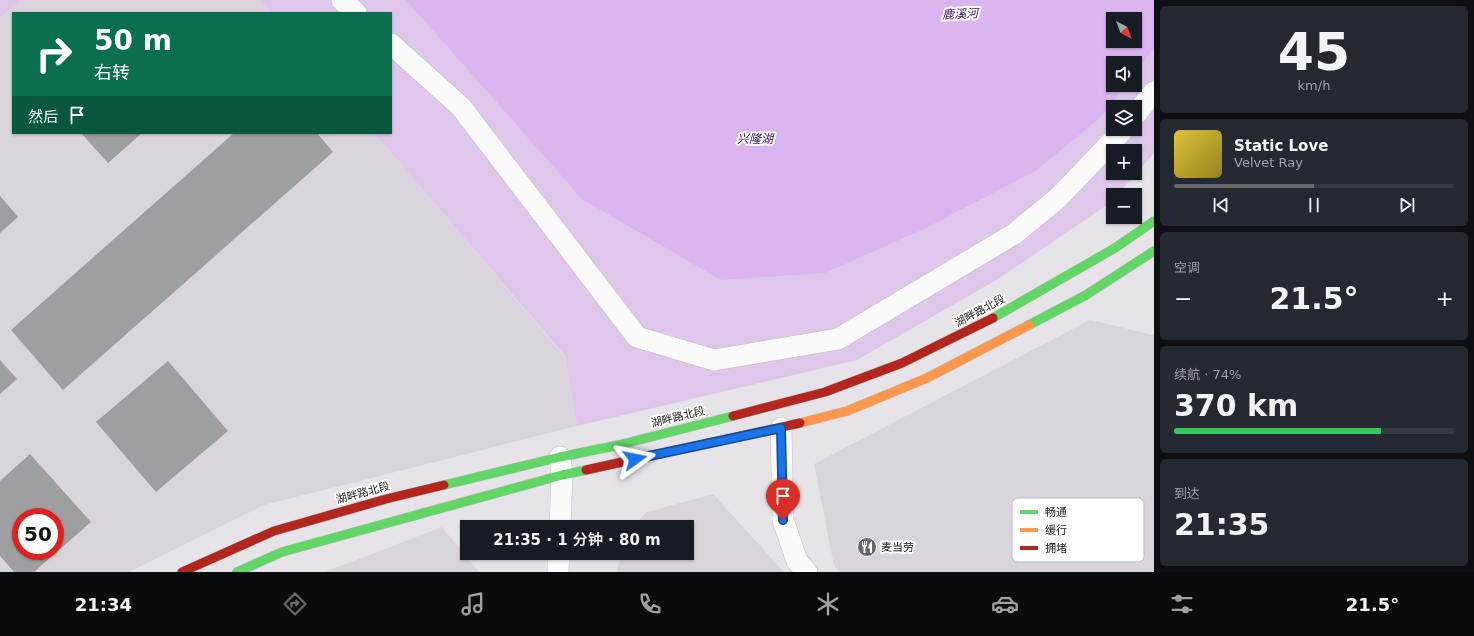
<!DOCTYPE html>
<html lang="zh">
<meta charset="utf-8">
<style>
:root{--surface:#171b24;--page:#242831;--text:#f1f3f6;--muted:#9ea1a6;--line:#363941;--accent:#676669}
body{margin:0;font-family:"DejaVu Sans","Noto Sans SC",sans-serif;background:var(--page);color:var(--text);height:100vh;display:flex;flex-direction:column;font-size:15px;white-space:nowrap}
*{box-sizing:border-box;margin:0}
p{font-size:13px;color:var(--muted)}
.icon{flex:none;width:22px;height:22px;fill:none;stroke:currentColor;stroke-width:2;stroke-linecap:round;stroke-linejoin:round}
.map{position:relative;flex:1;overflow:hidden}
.panel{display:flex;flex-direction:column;gap:6px;padding:6px;background:#0d0f14;width:320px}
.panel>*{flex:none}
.top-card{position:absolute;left:12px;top:12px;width:380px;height:122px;border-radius:0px;box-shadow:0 1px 3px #0004;background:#0b6e4f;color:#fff;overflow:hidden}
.needle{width:26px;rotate:139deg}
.tools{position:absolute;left:1106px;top:12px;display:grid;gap:8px}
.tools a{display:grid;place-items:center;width:36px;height:36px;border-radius:0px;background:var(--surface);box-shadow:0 1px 3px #0004;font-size:20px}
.speed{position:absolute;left:12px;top:508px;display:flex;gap:8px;font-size:20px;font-weight:700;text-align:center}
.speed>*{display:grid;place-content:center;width:52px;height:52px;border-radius:50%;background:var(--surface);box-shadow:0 1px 3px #0004;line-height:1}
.speed .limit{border:6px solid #d22;background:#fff;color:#111}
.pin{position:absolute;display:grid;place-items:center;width:34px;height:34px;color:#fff;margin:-41px -17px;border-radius:50% 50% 50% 0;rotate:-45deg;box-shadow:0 0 4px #0007}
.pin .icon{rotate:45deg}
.me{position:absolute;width:44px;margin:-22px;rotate:78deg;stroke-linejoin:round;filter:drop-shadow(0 0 3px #0008)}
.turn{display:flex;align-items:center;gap:14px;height:84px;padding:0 16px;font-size:18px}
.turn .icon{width:52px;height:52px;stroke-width:2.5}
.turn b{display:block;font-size:28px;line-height:34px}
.then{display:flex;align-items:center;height:38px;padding:0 16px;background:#0003;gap:8px;font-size:15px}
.big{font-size:30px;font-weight:600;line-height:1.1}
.panel .card{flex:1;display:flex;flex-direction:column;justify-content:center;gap:6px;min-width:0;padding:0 14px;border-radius:6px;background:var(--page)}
.panel .dial{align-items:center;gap:0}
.dial b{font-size:52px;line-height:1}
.song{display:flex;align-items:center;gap:12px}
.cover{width:48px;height:48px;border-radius:6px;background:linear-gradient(135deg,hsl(50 70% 55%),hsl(50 70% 35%))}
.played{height:4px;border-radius:2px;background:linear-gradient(90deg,var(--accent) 50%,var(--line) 50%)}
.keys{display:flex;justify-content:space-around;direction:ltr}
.heat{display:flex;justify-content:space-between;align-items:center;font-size:22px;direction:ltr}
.charge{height:6px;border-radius:3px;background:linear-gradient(90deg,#34c759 74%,var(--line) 0)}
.trip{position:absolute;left:460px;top:520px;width:234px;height:40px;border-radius:0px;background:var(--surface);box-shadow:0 1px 3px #0004;font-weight:600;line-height:40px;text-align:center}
.tab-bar{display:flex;height:64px;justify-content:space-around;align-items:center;background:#090b0e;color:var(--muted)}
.tab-bar .icon{width:28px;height:28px}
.tab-bar .on{color:var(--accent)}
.tab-bar b{font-size:18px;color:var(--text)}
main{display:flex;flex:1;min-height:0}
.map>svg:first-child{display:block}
.built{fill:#dad5dd;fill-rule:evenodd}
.green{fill:#dfc7ec;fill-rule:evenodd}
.water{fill:#dbb5ef;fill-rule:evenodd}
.building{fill:#9f9ea0;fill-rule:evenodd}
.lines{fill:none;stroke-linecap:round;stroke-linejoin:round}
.street-casing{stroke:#c1bfc2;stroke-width:22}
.fast-casing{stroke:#c1bfc2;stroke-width:10}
.slow-casing{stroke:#c1bfc2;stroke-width:10}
.jam-casing{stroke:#c1bfc2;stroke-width:10}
.street{stroke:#fbfbfc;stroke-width:21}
.fast{stroke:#63d668;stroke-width:9}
.slow{stroke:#ff974d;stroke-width:9}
.jam{stroke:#b3261e;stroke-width:9}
.route-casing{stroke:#114b97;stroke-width:10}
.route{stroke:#1a73e8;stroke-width:7}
.labels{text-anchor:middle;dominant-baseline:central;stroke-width:4;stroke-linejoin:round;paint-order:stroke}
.street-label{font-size:11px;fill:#232224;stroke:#fff}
.poi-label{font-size:11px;fill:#232224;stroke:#fff;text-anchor:start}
.water-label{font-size:12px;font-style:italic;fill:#420f57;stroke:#fff}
.key{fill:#fff;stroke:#bdbdbd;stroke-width:1}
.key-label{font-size:11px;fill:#232224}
</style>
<main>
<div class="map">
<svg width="1154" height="572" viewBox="0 0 1154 572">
<rect width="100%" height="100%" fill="#e6e4e8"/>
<path class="built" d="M21,0h239l11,13h-258v120h361l191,224 12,69 -313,79 -135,67h-129v-554zM21,517h34v34h-34z
M1090,320l64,15v237h-314l-6,-6 -20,-102z
M713,494l71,78h-168l6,-19h65v-26h-55l15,-15z
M442,527l37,45h-154z"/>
<path class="green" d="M0,0h21l-21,18z
M260,0h894v153l-37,42h-4v5l-3,3 -112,76 -141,81 -280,66 -12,-70 -191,-223h17v-120h-120zM1113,19h22v22h-22zM1113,63h22v22h-22zM1113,107h22v22h-22zM1113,151h22v22h-22z"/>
<path class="water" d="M406,0h748v48l-19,25v-10h-22v22h13l-25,32 -64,53 -111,58 -101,45 -104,7 -139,-81zM1113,19h22v22h-22z"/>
<path class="building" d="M81,133h61l-34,30z
M234,133h83l16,19 -270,238 -52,-60z
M0,196l18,21 -18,16z
M0,360l17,19 -17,15z
M168,361l60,70 -72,61 -60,-70z
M30,454l61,68 -57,50h-20l-14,-16v-75zM21,517h34v34h-34z"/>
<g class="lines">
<defs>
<path id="street" d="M342,0l14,13
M391,44l70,63 176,230 77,23 124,-21 176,-105 44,-36 66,-69
M1135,115l19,-23
M781,428l2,92 14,41 10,11
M560,527l2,-52 -2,-18
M558,572l1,-19"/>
<path id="fast" d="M993,318l122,-70 39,-27
M1029,325l57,-30 68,-44
M444,485l116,-28 59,-12 114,-29
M237,572l45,-20 280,-77 24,-5"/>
<path id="slow" d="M800,423l47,-12 80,-33 102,-53"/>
<path id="jam" d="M733,416l92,-24 77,-29 91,-45
M586,470l214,-47
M182,572l92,-41 112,-32 58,-14"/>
</defs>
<use href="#street" class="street-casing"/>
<use href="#fast" class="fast-casing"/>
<use href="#slow" class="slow-casing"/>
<use href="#jam" class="jam-casing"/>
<use href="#street" class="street"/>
<use href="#fast" class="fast"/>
<use href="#slow" class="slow"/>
<use href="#jam" class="jam"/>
</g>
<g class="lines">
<defs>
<path id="route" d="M635,459l146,-31 2,92"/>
</defs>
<use href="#route" class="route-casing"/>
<use href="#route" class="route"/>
</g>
<defs>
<symbol id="restaurant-disc" viewBox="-11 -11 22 22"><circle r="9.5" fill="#676669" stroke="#fff"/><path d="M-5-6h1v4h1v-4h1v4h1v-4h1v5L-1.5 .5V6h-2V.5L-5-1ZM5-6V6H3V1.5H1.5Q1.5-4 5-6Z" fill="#fff"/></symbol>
</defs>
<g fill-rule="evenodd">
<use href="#restaurant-disc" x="856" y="536" width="22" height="22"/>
</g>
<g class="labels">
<g class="street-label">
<text transform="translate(980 311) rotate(-28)">湖畔路北段</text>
<text transform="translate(678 417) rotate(-14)">湖畔路北段</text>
<text transform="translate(363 493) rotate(-15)">湖畔路北段</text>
</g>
<g class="poi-label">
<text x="881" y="547">麦当劳</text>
</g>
<g class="water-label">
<text transform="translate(960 14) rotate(-2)">鹿溪河</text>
<text x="755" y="139">兴隆湖</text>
</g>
</g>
<rect x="1012" y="498" width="132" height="64" rx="6" class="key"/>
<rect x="1020" y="510" width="18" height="4" fill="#63d668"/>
<rect x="1020" y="528" width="18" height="4" fill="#ff974d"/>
<rect x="1020" y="546" width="18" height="4" fill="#b3261e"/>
<g class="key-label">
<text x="1045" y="516">畅通</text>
<text x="1045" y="534">缓行</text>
<text x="1045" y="552">拥堵</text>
</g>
</svg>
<div class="tools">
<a><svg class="needle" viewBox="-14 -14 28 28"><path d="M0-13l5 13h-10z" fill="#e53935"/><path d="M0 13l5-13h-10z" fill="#9ea1a6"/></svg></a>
<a><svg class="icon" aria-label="sound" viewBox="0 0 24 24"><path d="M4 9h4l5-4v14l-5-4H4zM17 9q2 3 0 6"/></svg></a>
<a><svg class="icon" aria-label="layers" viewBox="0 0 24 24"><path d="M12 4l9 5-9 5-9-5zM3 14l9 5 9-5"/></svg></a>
<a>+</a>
<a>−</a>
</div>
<div class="speed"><div class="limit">50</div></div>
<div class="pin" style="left:783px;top:520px;background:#d93025"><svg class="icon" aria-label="arrive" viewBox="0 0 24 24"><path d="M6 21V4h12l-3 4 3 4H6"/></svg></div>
<svg class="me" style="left:635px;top:459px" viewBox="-20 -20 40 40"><path d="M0-17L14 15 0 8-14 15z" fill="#1a73e8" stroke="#fff" stroke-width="4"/></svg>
<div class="trip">21:35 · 1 分钟 · 80 m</div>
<div class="top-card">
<div class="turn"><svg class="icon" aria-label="right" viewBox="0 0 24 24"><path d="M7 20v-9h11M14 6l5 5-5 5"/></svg><div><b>50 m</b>右转</div></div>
<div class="then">然后<svg class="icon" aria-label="arrive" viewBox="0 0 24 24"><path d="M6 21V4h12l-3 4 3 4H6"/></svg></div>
</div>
</div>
<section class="panel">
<div class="card dial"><b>45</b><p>km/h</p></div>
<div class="card">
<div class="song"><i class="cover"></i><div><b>Static Love</b><p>Velvet Ray</p></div></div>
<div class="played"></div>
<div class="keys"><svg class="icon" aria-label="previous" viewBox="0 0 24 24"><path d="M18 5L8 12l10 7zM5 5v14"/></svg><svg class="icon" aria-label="pause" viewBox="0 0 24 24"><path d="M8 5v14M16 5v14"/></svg><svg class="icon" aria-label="next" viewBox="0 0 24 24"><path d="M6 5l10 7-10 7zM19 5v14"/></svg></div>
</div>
<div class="card"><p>空调</p>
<div class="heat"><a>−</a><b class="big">21.5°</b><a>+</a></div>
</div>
<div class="card"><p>续航 · 74%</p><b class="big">370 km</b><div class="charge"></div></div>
<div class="card"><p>到达</p><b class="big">21:35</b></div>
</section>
</main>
<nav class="tab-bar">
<b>21:34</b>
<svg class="icon on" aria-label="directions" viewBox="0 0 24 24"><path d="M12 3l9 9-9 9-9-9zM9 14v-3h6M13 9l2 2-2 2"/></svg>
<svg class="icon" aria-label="music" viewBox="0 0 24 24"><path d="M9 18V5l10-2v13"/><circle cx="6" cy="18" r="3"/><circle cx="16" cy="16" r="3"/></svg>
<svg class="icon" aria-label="phone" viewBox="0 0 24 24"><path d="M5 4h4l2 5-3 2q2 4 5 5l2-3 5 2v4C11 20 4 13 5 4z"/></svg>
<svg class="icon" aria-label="climate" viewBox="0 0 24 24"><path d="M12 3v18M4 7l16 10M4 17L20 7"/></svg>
<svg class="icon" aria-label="car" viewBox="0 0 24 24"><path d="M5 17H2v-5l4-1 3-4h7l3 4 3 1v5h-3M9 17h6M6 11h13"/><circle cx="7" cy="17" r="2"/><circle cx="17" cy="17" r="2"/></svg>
<svg class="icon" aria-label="filters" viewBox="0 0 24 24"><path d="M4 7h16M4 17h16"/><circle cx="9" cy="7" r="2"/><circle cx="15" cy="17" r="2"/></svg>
<b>21.5°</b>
</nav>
